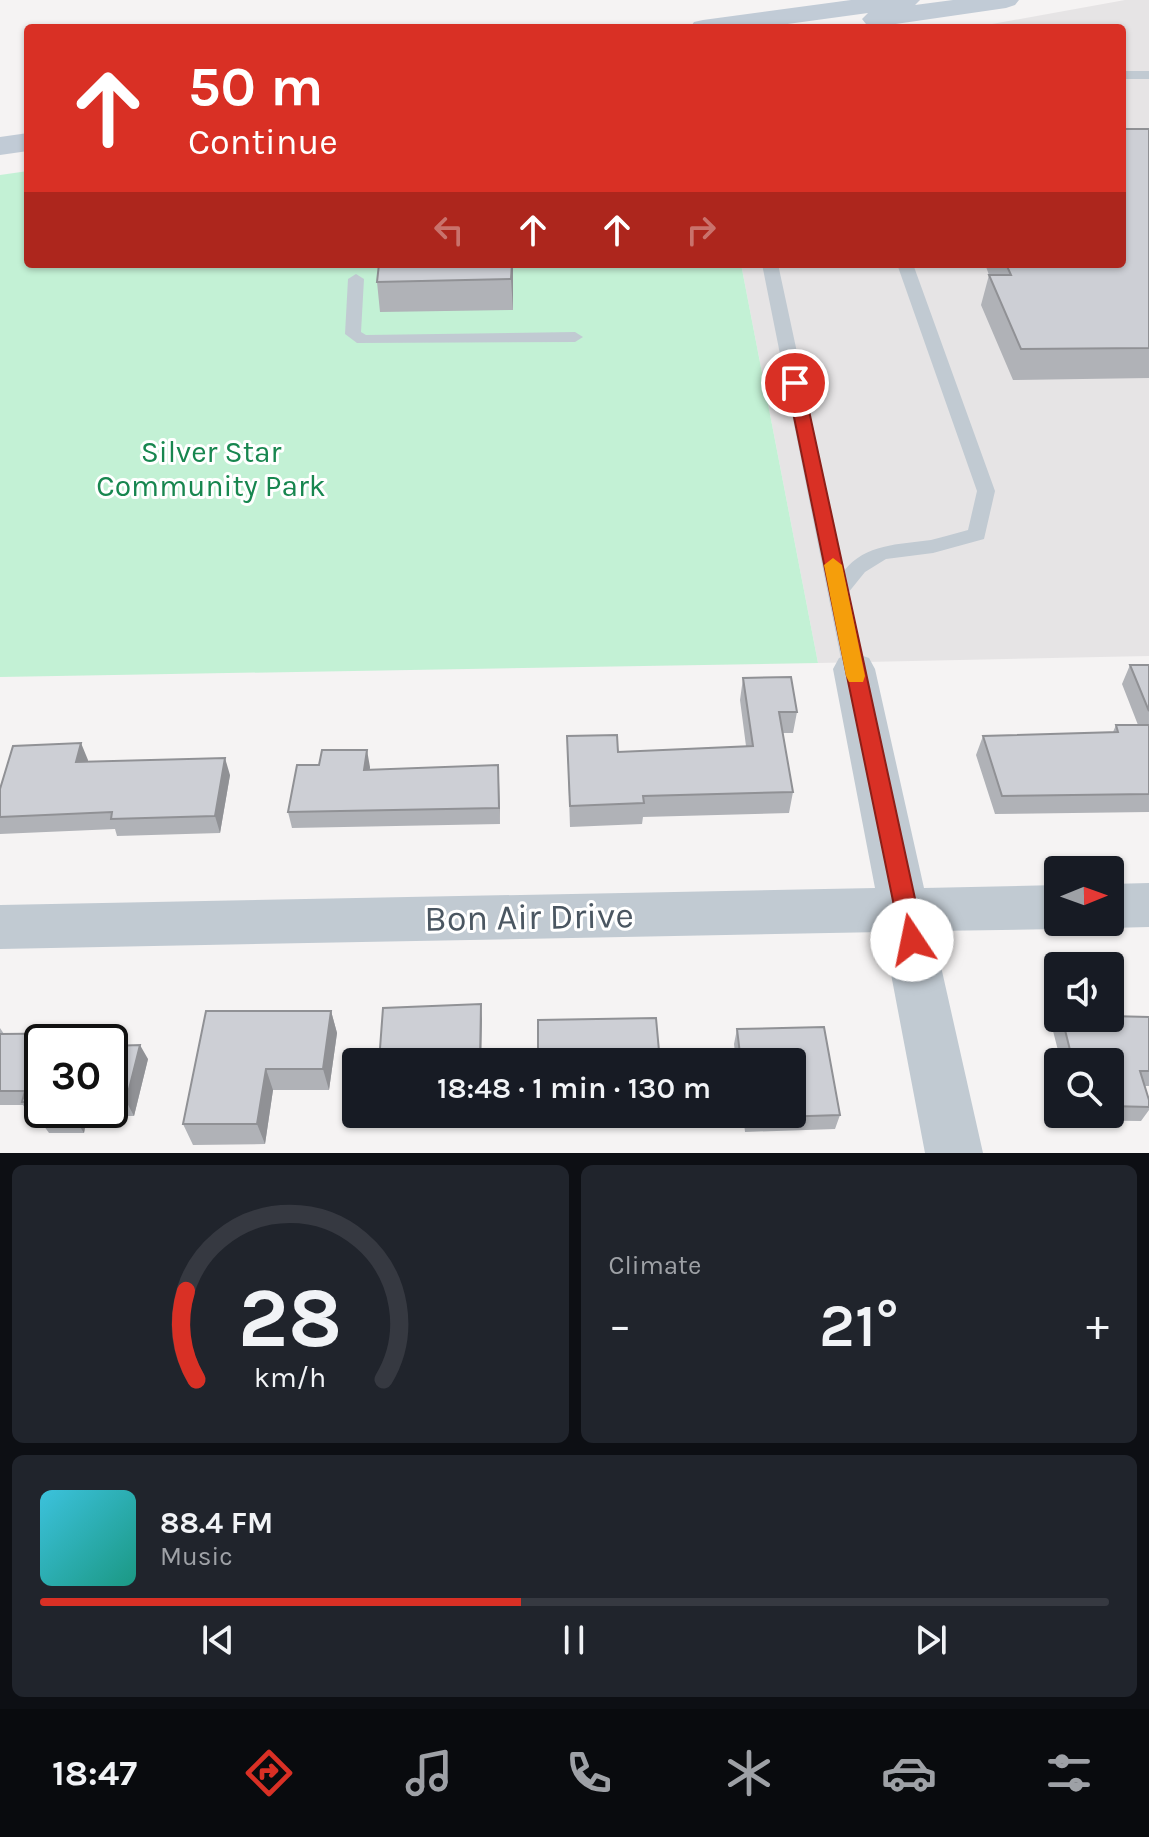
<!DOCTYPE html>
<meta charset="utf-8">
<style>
:root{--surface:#171b24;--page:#20242c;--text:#f1f3f6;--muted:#9ea1a6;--line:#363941;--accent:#d93025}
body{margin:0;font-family:Karla,sans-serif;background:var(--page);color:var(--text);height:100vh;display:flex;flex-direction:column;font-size:30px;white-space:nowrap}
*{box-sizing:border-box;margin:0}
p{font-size:26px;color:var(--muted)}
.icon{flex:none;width:44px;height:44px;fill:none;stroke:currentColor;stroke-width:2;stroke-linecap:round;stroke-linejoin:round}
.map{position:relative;height:1153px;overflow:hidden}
.side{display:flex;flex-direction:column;gap:12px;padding:12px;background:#0d0f14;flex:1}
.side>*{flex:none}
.top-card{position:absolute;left:24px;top:24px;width:1102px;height:244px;border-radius:8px;box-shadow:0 2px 6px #0004;background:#d93025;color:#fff;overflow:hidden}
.needle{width:52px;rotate:89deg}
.buttons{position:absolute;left:1044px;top:856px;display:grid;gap:16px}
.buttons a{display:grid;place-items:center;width:80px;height:80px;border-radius:8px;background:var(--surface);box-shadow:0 2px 6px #0004;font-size:40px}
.speed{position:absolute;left:24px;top:1024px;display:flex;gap:16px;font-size:40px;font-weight:700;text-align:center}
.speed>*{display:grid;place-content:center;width:104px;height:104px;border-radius:50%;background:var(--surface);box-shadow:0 2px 6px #0004;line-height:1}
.speed .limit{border:4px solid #111;border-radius:12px;background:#fff;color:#111}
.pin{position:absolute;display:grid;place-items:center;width:68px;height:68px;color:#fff;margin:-34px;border:4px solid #fff;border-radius:50%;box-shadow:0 2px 8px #0007}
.me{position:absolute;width:88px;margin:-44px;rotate:349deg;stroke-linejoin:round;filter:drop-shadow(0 0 6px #0008)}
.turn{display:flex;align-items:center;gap:28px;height:168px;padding:0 32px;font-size:36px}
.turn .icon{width:104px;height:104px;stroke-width:2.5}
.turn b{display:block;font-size:56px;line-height:68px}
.lanes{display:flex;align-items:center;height:76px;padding:0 32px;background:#0003;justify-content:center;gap:40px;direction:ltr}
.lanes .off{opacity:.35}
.big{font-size:60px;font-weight:600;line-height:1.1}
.side .widget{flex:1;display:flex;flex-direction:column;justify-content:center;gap:12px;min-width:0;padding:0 28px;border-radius:12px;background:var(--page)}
.side .dial{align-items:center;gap:0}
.dial svg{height:208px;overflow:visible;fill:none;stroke:var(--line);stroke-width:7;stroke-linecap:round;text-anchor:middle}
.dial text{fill:var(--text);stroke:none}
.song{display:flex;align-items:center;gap:24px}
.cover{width:96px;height:96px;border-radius:12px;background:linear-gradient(135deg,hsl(190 70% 55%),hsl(170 70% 35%))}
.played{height:8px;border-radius:4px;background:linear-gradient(90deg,var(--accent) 45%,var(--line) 45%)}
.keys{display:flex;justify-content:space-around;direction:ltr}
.heat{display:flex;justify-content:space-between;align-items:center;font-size:44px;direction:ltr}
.side .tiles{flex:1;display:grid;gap:12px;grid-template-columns:1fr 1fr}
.widget:last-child{grid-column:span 2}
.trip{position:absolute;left:342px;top:1048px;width:464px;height:80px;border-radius:8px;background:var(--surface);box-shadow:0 2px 6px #0004;font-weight:600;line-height:80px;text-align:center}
.menu{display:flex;height:128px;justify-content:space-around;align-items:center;background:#090b0e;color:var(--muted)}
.menu .icon{width:56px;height:56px}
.menu .current{color:var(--accent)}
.menu b{font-size:36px;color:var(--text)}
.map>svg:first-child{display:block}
.education{fill:#e6e4e5}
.green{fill:#c3f1d5}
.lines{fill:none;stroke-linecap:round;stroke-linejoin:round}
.path{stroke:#7ad0a6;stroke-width:3;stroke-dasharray:4 3;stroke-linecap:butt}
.lane{fill:#c1cad2;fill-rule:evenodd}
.street{fill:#c1cad2;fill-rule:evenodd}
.secondary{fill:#c1cbd6;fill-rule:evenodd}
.wall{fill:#b0b2b7}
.shaded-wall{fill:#909195}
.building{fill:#cdcfd5;stroke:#909195;stroke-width:2}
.route{fill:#d93025;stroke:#8d1f18;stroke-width:2}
.slow{fill:#f59e0b}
.labels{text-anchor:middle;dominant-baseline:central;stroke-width:6;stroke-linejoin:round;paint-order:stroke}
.park-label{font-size:30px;fill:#17864f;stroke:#fff}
.near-street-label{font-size:36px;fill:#4a5661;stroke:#fff}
</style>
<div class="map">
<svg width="1149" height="1153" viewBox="0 0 1149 1153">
<rect width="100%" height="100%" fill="#f5f3f3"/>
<path class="education" d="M1125,0h24v656l-331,7 -77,-399h381v-236h-152z"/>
<path class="green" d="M28,171v93h713l77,399 -818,14v-502z"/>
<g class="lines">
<path class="path" d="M635,28l14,-1"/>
<path class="lane" d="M1122,71h27v8h-27z
M762,264h16l66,307c22,-28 54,-26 87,-31 13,-3 25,-7 37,-10l9,-39 -80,-227h16l82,227 -11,48 -51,14 -47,6 -21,13 -17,21 17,76 -3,6h-16l-3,-6z
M356,274l8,5 -3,53 5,3 209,-3 8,5 -8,5 -218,1 -12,-9 3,-55z"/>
<path class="street" d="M854,653l15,5 6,11 49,219 134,-3v37h18l-18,7 -125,2 50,222h-58l-42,-221 -883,17v-44l875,-17 -42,-219 6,-11z
M1149,883v44l-39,1 -16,-6h16v-38z"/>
<path class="secondary" d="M851,0h69l-5,5 38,-5h66l-4,5 -9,3 -131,19 -9,-3 -4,-5 6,-6 -109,15h-69l4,-6 9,-2z
M28,133v18l-28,4v-18z"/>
</g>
<path class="wall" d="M1149,129v249l-136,2 -32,-75 8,-30 -4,-11h137z
M513,264v46l-133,2 -3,-30z
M1130,665h19v147l-154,2 -19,-59 7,-19 130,-4 3,-7h22l-16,-41z
M743,678l54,34 -4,21h-10l10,59 -4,21 -146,4 -1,7 -72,3 -3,-91 51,16 128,-6 -6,-46z
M88,760v2l142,13 -10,58 -103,3 -2,-7 -115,5v-45z
M319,765l51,2v3l128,-5 2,59 -208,4 -4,-16z
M331,1011l6,22 -8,57h-56l-8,54 -72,1 -10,-21z
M1149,1017v69h-4l4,14v10l-8,11 -88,-1 -8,-29 9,-15h4v38h52v-52h-49l-8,-31 7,-13z
M824,1027l16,88 -5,14 -90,3 -2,-18h49v-52h-56l-2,-18 3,-15z
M0,1028l4,6 100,-1 5,9h-67v68h68v-67l1,3 37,13 -14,57h-47l-3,17h-35l-10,-14 1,-2h-9l-8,-12h-23z
M403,1114h60v9l-58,2z
M538,1114h67v11l-66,2z"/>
<path class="shaded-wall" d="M512,264h1v46l-2,-31z
M81,743l7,17 -5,19 -7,-17z
M367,750l3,17 -3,19 -3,-16z
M225,758l5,17 -10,58 -5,-17z
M498,765l1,17 1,42 -1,-16z
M481,1004l1,16 -1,42h-1z
M331,1011l6,22 -8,57 -6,-21z
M104,1033l5,9h-7z
M140,1045l8,14 -14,57 -8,-15z
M266,1069l7,21 -8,54 -8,-20z
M77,1110h6l4,6 -3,17 -9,-14z"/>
<path class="building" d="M1122,129h27v219l-128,1 -32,-74h22l-5,-11h116z
M379,264h133l-1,15 -134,3z
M1130,665h19v46z
M791,677l6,35h-18l14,80 -150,4 1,7 -74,3 -3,-70 50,-1 1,17 135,-6 -10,-68z
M1116,725h33v69l-147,2 -19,-60 135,-4z
M81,743l-5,19 149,-4 -10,58 -104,3 1,-7 -112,5v-28l13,-43z
M322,750h45l-3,20 134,-5 1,43 -211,4 9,-47h22z
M481,1004l-1,58h-101l4,-54z
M206,1011h125l-8,58h-57l-9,55h-74z
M1110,1016l39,1v54h-9l9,29v7l-39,-1v-44h-37l-11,-44h48z
M656,1018l4,44h-122v-42z
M824,1027l16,88 -92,3v-4h44v-52h-51l-4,-33z
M104,1033l-2,9h-60v60h-20l3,-11h-25v-57z
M140,1045l-14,56 -16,1v-56z
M1054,1076h4v18z
M42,1107v3h35l-2,9h-36z"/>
<path class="route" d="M795,378l8,5 121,557 -3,8 -9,3 -8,-3 -3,-8 -114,-557z"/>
<path class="slow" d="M833,558l9,7 23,111 -2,6h-14l-3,-6 -22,-111z"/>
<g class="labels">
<g class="park-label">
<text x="211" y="452">Silver Star<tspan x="211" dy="34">Community Park</tspan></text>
</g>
<g class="near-street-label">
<text transform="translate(529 917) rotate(-1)">Bon Air Drive</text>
</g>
</g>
</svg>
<div class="buttons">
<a><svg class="needle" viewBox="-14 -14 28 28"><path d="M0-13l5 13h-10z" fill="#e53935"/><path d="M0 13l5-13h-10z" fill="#9ea1a6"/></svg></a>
<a><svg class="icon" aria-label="sound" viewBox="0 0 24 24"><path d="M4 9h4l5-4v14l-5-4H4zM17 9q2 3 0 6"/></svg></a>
<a><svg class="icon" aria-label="search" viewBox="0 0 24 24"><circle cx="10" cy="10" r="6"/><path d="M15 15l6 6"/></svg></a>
</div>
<div class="speed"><div class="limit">30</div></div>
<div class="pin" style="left:795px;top:383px;background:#d93025"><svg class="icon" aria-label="arrive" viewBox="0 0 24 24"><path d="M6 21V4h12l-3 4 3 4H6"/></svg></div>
<svg class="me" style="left:912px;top:940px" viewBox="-20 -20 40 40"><circle r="19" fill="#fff"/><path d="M0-13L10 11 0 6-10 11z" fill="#d93025"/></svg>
<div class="trip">18:48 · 1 min · 130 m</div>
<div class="top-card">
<div class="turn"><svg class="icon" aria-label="ahead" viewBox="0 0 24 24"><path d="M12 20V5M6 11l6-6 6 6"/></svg><div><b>50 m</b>Continue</div></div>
<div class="lanes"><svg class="icon off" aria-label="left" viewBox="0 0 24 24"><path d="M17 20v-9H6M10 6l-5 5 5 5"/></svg><svg class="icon" aria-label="ahead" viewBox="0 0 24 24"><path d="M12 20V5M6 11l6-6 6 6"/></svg><svg class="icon" aria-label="ahead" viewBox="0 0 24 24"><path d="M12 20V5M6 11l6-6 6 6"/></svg><svg class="icon off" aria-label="right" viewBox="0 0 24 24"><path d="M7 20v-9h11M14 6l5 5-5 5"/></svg></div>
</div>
</div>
<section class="side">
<div class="tiles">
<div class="widget dial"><svg viewBox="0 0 100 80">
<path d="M14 69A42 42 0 1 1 86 69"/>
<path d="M14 69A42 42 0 0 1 10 35" stroke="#d93025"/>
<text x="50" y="56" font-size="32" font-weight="700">28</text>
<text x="50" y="72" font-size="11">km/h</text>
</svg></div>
<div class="widget"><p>Climate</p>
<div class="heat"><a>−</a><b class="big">21°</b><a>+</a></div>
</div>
<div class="widget">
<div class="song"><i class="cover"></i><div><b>88.4 FM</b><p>Music</p></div></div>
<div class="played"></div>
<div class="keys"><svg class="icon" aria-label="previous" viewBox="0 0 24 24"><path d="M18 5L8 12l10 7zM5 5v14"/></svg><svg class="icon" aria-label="pause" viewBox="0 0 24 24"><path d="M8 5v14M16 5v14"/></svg><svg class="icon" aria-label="next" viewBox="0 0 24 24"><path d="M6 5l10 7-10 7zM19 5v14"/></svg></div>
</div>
</div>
</section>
<nav class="menu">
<b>18:47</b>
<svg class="icon current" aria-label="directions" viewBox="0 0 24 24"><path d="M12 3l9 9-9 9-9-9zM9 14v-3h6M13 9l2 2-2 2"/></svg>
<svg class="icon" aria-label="music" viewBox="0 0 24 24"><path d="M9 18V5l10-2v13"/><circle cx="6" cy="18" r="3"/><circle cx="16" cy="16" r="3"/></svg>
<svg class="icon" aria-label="phone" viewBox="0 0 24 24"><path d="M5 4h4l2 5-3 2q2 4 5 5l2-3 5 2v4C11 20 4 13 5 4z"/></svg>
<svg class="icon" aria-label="climate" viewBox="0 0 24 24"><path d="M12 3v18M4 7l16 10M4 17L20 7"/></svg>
<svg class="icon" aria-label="car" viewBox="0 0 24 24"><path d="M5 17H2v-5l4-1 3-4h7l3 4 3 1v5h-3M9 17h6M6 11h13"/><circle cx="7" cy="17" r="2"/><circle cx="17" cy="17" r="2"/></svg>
<svg class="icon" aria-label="filters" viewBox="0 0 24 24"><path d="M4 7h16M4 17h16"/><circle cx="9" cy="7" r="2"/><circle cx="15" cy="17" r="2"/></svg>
</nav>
